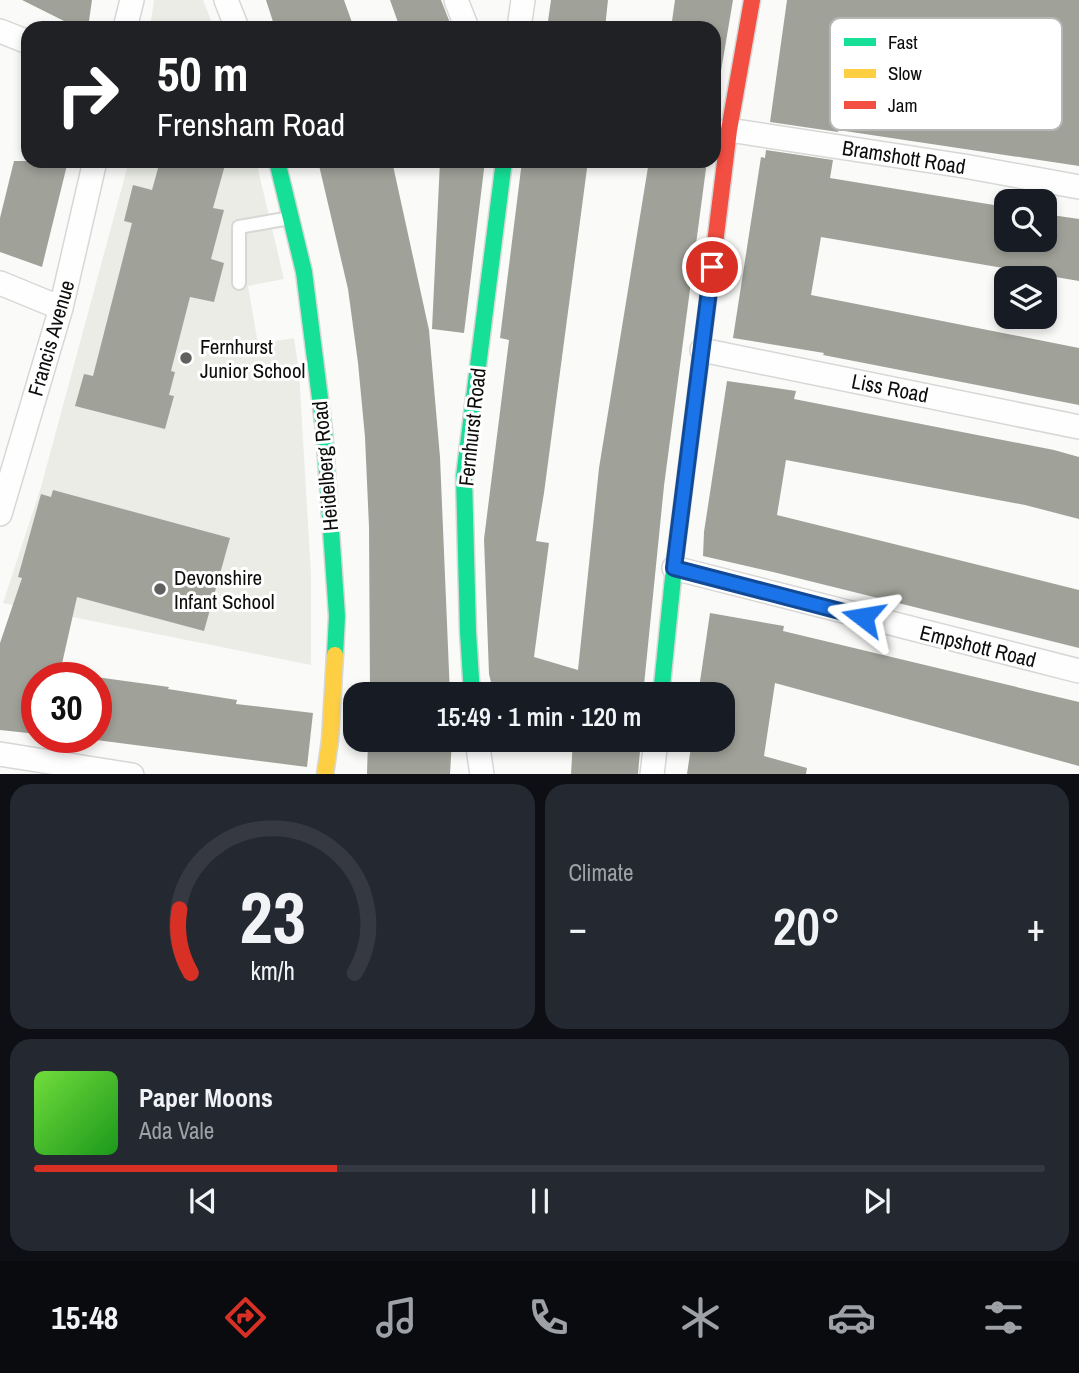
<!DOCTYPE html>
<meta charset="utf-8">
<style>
:root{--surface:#171b24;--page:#242831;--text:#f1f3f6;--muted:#9ea1a6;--line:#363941;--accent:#d93025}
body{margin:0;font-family:"Archivo Narrow",sans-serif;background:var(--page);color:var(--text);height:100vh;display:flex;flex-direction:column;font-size:26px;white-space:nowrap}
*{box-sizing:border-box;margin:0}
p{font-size:23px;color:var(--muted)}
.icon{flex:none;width:38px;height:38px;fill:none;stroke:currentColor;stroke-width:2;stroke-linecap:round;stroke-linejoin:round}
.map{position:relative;height:774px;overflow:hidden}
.details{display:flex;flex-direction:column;gap:10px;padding:10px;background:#0d0f14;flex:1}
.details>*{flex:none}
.guide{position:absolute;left:21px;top:21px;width:700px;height:147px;border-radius:21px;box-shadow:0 4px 10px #0003;background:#202124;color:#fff;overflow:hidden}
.tools{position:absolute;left:994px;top:189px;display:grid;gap:14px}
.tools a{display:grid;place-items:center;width:63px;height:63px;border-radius:14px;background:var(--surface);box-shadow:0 4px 10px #0003;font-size:35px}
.speed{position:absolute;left:21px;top:662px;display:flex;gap:14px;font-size:35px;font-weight:700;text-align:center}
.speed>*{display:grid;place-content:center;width:91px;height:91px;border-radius:50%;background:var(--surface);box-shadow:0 4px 10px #0003;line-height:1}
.speed .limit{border:10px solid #d22;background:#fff;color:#111}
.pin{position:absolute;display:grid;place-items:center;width:60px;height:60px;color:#fff;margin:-30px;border:4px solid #fff;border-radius:50%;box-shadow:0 2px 7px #0007}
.me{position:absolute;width:77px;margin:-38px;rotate:284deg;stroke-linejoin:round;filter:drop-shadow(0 0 5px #0008)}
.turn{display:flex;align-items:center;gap:24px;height:147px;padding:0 21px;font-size:32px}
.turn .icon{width:91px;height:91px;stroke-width:2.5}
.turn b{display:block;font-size:49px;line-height:60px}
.big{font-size:52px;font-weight:600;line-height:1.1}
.details .tile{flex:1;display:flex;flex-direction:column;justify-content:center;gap:10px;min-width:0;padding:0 24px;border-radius:21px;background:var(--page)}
.details .dial{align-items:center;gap:0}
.dial svg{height:182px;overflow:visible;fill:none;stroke:var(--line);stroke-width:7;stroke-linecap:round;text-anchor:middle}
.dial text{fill:var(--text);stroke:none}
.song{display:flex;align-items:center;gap:21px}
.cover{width:84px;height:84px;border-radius:10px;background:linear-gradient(135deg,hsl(100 70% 55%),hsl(120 70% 35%))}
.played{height:7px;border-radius:4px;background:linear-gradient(90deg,var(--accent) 30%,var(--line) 30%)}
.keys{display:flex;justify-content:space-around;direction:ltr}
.heat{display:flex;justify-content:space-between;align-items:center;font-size:38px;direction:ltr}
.details .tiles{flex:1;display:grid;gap:10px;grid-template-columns:1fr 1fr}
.tile:last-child{grid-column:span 2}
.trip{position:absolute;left:343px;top:682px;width:392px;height:70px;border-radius:21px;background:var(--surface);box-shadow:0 4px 10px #0003;font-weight:600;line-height:70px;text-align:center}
.menu{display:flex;height:112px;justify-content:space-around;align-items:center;background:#090b0e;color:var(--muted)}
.menu .icon{width:49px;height:49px}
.menu .current{color:var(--accent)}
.menu b{font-size:32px;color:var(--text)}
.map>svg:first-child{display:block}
.built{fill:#eaece5}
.building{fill:#a0a299}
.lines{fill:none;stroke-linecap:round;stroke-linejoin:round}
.lane-casing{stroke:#d7d8d6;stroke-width:16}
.street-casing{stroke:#d7d8d6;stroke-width:26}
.fast-casing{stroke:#d7d8d6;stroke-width:19}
.slow-casing{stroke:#d7d8d6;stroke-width:19}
.jam-casing{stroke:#d7d8d6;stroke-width:19}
.lane{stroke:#fefefe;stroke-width:12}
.street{stroke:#fefefe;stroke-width:23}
.fast{stroke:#16e098;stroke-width:16}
.slow{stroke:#ffcf43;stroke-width:16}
.jam{stroke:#f24e42;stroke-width:16}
.route-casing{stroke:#114b97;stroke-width:18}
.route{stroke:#1a73e8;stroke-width:12}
.poi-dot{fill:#60605f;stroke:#fff;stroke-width:2.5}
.labels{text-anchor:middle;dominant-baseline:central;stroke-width:6;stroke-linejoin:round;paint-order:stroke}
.street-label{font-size:21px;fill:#0d0d0c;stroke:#fff}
.poi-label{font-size:21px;fill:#0d0d0c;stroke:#fff;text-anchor:start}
.key{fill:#fff;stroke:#b6b6b6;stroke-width:2}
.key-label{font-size:19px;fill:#0d0d0c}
</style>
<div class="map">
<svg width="1079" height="775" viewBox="0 0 1079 775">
<rect width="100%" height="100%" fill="#fafbf9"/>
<path class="built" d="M154,0h49l11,28h-64z
M129,161h127l28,118 -36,7 10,58 36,-6 5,34 12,202v91l-308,-62 38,-116z"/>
<path class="building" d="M22,0h70l-4,28h-10z
M266,0h78l10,28h-79z
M390,0h51l11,28h-52z
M551,0h57l-3,28h-58z
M675,0h58l-12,71h-7v-43h-43z
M787,0h292v166l-241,-36v2l-68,-10z
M766,150l67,10 -3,18 176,29v33h39v-26l34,5v62l-258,-44 -10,58 268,53v57l-256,-50 1,-2 -91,-15 28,-181 4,1z
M14,161h54l-26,106 -42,-15v-34z
M160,161h49l16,4 -12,43 11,2 -13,49 13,4 -10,39 -24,-5 -19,74 4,1 -6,23 5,1 -9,33 -90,-23 9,-32 9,2 39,-153 -8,-2 9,-36 19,5z
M318,161h74l2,9 35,160 11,127 10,238h-80l-1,-168 -4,-90 -7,-74 -10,-74z
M440,161h45l-21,172 -32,-4z
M522,161h66l-44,332 -8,48 13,2 -15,114 44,13 21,-202 50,-307h58l-43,325 -21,209h-149l-5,-21 -5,-135 25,-199 -9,-2z
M727,381l69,10 -2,8 260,51 25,7v62l-54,-14 -239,-45 -9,55 302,75v58l-306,-76 -70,-16 1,-24z
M53,490l177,48 -26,93 -127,-34 -18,80h-22v57l-37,-4v-87l22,-65 -4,-1 23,-83 10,3z
M710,613l74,13 -1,5 296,71v64l-304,-83 -11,73 43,12 -1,6h-119l5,-34h31v-45h-25z
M96,677l73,10 -1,2 69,11 -1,4 77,9 -6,54 -211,-27z
M368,740h84l-2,34h-83z
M573,740h68l-3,34h-67z"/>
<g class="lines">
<defs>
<path id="lane" d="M239,283v-56l51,-9"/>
<path id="street" d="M226,0l11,28
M456,0l11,28
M125,28l7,-28
M519,28l4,-28
M0,31l28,11
M729,130l235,36 115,21
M0,283l61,25
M702,350l377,77
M0,514l61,-206 34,-147
M674,568l405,103
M477,740l5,35
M0,754l132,21
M652,775l4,-35"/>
<path id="fast" d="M277,161l27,111 20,158 13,186 -2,39
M472,695l-4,-63 -4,-155 40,-316
M661,695l13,-127 36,-284"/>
<path id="slow" d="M325,775l5,-35 5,-85"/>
<path id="jam" d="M710,284l19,-154 23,-130"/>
</defs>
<use href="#lane" class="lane-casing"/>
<use href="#street" class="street-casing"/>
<use href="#fast" class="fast-casing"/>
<use href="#slow" class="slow-casing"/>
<use href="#jam" class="jam-casing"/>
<use href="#lane" class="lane"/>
<use href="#street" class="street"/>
<use href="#fast" class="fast"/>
<use href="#slow" class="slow"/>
<use href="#jam" class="jam"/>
</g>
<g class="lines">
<defs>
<path id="route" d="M712,267l-38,301 189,49"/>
</defs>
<use href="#route" class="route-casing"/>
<use href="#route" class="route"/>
</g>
<g class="poi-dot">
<circle cx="186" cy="358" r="7"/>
<circle cx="160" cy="589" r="7"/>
</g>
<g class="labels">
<g class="street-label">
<text transform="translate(904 157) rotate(9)">Bramshott Road</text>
<text transform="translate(51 338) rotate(-74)">Francis Avenue</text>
<text transform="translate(890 388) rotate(11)">Liss Road</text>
<text transform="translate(472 427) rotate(-84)">Fernhurst Road</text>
<text transform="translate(325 466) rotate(-95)">Heidelberg Road</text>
<text transform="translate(978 646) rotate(14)">Empshott Road</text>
</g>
<g class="poi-label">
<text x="200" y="346">Fernhurst<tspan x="200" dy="24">Junior School</tspan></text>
<text x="174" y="577">Devonshire<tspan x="174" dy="24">Infant School</tspan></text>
</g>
</g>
<rect x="830" y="18" width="232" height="112" rx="10" class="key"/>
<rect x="844" y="38" width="32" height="8" fill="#16e098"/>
<rect x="844" y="69" width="32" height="9" fill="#ffcf43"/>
<rect x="844" y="101" width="32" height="8" fill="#f24e42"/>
<g class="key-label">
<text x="888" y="49">Fast</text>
<text x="888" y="80">Slow</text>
<text x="888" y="112">Jam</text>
</g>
</svg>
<div class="tools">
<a><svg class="icon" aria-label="search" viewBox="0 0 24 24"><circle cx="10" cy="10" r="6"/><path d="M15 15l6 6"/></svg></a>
<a><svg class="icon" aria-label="layers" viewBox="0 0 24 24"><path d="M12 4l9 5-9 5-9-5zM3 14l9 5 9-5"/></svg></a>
</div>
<div class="speed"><div class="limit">30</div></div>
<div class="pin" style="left:712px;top:267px;background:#d93025"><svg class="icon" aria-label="arrive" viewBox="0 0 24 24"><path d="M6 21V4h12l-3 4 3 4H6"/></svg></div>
<svg class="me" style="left:863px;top:617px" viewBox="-20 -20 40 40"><path d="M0-17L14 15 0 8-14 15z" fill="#1a73e8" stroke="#fff" stroke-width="4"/></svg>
<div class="trip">15:49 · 1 min · 120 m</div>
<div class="guide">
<div class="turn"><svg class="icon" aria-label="right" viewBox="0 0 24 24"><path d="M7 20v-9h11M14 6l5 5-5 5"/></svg><div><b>50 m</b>Frensham Road</div></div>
</div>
</div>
<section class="details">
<div class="tiles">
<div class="tile dial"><svg viewBox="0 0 100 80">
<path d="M14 69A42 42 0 1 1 86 69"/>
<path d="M14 69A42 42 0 0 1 9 41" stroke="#d93025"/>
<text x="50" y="56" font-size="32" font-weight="700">23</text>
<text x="50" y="72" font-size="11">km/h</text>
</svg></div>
<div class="tile"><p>Climate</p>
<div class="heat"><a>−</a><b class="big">20°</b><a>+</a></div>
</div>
<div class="tile">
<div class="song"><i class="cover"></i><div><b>Paper Moons</b><p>Ada Vale</p></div></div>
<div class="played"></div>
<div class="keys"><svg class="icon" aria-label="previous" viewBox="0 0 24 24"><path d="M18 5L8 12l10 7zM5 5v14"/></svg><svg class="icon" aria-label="pause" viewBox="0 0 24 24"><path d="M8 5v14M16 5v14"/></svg><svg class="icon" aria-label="next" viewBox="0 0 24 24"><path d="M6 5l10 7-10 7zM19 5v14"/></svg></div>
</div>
</div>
</section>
<nav class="menu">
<b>15:48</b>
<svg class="icon current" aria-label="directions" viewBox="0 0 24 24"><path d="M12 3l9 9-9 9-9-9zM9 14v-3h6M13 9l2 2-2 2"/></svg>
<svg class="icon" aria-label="music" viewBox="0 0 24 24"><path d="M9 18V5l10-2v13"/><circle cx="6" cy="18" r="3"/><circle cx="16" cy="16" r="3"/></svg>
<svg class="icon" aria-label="phone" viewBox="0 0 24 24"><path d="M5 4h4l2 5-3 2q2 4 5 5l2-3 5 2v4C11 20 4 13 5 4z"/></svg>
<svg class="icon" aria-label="climate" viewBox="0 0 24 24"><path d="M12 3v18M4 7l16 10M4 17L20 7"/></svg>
<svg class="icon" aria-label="car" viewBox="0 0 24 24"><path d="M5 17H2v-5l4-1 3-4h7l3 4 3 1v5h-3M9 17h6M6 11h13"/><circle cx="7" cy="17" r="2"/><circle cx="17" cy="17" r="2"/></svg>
<svg class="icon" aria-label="filters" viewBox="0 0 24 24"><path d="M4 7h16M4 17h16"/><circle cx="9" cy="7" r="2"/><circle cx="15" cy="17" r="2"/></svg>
</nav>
